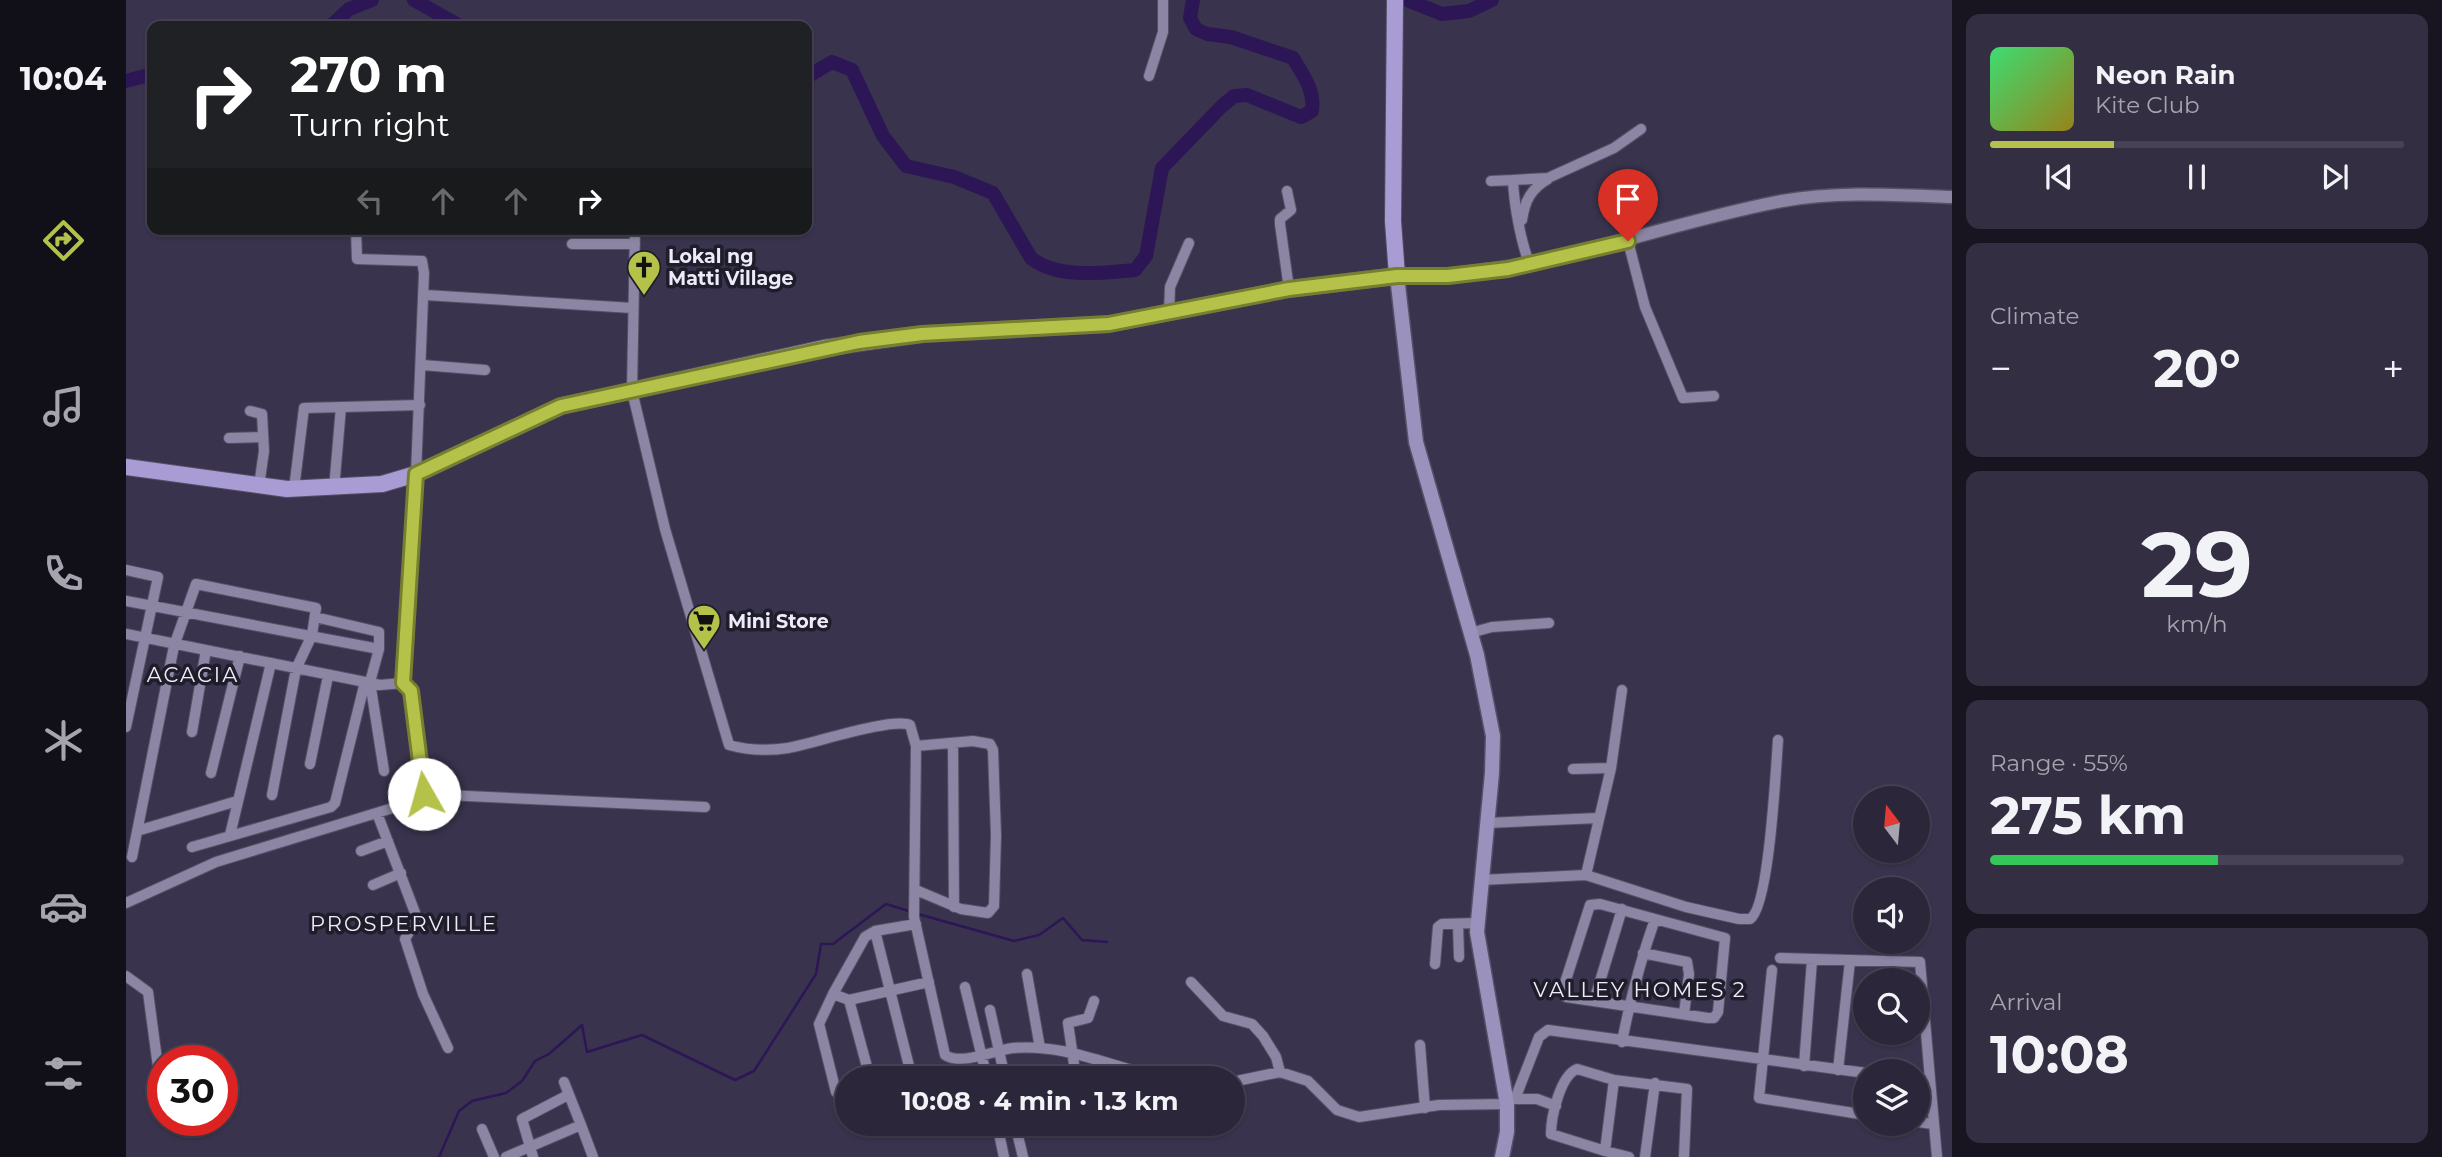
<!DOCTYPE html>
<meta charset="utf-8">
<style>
:root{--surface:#2b263a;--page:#332e42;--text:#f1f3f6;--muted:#a6a5af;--line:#474354;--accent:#b5c249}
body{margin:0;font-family:Montserrat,sans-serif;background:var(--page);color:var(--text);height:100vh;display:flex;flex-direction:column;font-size:26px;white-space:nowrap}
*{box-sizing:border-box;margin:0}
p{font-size:23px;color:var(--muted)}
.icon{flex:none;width:38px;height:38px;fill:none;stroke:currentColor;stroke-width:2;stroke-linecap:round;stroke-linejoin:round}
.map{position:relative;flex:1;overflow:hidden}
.sheet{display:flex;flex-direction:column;gap:14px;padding:14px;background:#181520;width:490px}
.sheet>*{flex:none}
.guide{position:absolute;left:21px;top:21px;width:665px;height:214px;border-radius:14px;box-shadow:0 2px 5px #0004,0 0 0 2px var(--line);background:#202124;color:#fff;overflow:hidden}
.needle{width:46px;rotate:344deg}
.tools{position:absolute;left:1727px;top:786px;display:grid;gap:14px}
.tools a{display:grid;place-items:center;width:77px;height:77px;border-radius:50%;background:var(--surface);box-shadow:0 2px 5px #0004,0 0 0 2px var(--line);font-size:35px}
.speed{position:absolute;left:21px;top:1045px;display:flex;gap:14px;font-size:35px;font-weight:700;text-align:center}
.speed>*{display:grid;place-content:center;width:91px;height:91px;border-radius:50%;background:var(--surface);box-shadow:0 2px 5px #0004,0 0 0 2px var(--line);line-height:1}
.speed .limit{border:10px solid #d22;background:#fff;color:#111}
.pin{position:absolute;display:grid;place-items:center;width:60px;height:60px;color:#fff;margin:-72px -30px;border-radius:50% 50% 50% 0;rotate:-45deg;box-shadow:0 0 7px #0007}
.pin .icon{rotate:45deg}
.me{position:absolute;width:77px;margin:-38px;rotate:353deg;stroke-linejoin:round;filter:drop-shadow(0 0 5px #0008)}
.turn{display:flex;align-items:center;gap:24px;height:147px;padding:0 28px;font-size:32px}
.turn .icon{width:91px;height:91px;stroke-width:2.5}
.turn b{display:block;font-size:49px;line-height:60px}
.lanes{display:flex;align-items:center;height:66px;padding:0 28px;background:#0003;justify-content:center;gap:35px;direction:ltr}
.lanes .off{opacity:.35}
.big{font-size:52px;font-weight:700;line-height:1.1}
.sheet .card{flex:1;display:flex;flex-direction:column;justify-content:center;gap:10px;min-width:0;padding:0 24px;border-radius:14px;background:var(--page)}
.sheet .dial{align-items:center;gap:0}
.dial b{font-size:91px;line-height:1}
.song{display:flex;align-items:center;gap:21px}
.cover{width:84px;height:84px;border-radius:10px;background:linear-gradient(135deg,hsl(140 70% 55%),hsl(50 70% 35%))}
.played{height:7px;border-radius:4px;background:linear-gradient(90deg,var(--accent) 30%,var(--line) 30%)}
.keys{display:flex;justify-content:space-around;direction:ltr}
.heat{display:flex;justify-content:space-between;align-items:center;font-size:38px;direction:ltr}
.charge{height:10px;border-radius:5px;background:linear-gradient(90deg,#34c759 55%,var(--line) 0)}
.trip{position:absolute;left:709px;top:1066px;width:410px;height:70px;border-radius:35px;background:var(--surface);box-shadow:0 2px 5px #0004,0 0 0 2px var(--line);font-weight:700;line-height:70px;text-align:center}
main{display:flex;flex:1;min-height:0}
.dock{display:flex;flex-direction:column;width:126px;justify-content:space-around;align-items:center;background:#110f17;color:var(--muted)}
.dock .icon{width:49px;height:49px}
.dock .active{color:var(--accent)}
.dock b{font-size:32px;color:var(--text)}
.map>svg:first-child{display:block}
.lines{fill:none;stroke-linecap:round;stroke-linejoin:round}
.stream{stroke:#2d1656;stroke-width:2.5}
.river{stroke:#2d1656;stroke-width:14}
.minor-casing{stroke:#565066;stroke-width:12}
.tertiary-casing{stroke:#565066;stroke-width:15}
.secondary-casing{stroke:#565066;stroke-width:17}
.primary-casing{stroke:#565066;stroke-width:18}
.minor{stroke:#8c86a4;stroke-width:10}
.tertiary{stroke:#8c86a4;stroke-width:12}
.secondary{stroke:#9a91bc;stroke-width:14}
.primary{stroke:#a99cd5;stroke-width:16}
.route-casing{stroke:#767e2f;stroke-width:18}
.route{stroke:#b5c249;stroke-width:12}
.labels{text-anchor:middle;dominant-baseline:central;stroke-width:7;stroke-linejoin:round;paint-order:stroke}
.poi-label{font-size:19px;font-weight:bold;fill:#eeeafb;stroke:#1f1d29;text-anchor:start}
.neighbourhood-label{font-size:21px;letter-spacing:2px;fill:#eeeafb;stroke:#1f1d29}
</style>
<main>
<nav class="dock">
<b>10:04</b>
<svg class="icon active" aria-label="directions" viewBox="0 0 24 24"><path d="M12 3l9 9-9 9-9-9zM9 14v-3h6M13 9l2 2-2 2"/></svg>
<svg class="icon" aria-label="music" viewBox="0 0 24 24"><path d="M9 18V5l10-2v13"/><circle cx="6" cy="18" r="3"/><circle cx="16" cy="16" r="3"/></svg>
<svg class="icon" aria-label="phone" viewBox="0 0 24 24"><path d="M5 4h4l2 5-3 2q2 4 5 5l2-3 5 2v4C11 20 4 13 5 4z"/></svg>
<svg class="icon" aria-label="climate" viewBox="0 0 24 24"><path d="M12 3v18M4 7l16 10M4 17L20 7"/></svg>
<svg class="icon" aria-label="car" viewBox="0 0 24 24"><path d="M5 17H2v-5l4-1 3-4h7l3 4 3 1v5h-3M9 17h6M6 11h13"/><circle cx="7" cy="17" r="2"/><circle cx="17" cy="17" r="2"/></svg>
<svg class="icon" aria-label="filters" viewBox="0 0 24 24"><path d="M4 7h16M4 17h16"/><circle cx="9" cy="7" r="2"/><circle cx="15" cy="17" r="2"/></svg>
</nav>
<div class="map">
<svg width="1826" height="1157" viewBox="0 0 1826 1157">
<rect width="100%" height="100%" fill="#39334d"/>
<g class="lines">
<path class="stream" d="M792,914l96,27 25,-6 24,-17 19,22 25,2
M313,1157l20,-46 13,-10 34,-8 16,-12 13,-20 14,-7 33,-29 5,27 55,-17 93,45 19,-9 62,-97 5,-30h12l53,-40 26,8"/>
<path class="river" d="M288,0l46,26
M1281,0l35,14 27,-3 23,-11
M205,26l18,-17 23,-9
M681,77l25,-15 20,8 31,66 23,30 48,11 39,16 38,65c26,21 73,15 104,12l11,-14 16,-88 60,-62 12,-10 13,-1 54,22 11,-6c3,-21 -9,-36 -19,-53l-62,-21 -24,-3 -11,-5 -6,-11 3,-18
M0,81l26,-7"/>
<defs>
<path id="minor" d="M1023,76l14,-44v-32
M1365,181l22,-1
M1161,191l4,19 -11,9v5l9,65
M1396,220c3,-20 9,-31 26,-41
M509,229l-3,162 33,138 64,216c18,5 40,6 59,3 24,-4 104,-31 122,-23l6,21 -2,171 31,138c16,11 50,-5 68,-7 54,-5 101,21 152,30
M1502,241l17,66 38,91 31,-2
M446,244h63
M1404,265c-9,-22 -16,-60 -17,-85l35,-2 66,-30 27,-19
M299,295l207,13
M1043,314l1,-27 19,-44
M296,365l63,5
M124,411l12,3 2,37 -5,35
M103,438l34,-1
M168,489l10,-81 116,-3
M208,489l7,-82
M0,570l32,7 -32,150
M0,601l253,48
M189,617l64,15v17l-9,33 14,89
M1344,633l22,-6 57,-4
M0,634l254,51 23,-2 13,-209 8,-201 -2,-12 -65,-2 -1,-30
M277,683l8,8 13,103
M66,732l14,-82
M827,744l1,163
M790,746l57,-5 17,3 3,6 3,85 -2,71 -6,7 -27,-4 -45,-19
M184,764l18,-88
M1447,769l38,-1
M85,773l29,-117
M251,813l40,105 -12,21 18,55 25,54
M1361,823l111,-5
M11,831l100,-30
M104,835l41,-172
M66,847l139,-40 4,-4 30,-121
M235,851l27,-10
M6,857l42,-211 22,-62 120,24 -4,27 -16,34 -24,126
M1460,875l25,-107 11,-78
M1355,880l105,-5 100,32 53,12h11c19,-11 26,-151 28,-179
M247,885l28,-12
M0,903l90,-41 180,-55 28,-13 281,13
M790,924l-41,7 -10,6 -32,57 16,6 80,-18
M1332,924l1,33
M749,931l35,139
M1517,953l44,9 2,12 -5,40
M1654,958l140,4 10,117 -12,-1
M1309,964l3,-37 4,-3 35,-1
M1646,970l-13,128 107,17
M901,974l13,74
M0,976l22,16 10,75
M1065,982l32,34 29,8 11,12 13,21 4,15
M839,987l22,91
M707,994l-14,30 17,68
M723,1000l21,78
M1468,1001l28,-92
M864,1010l15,68
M1496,1042c8,-42 19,-83 33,-123l70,19 -7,74 -4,6h-6l-142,-21 -4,-5 28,-87 10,-1 55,15
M1294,1045l5,63
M1678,1066l8,-106
M1451,1069l37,11 -9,71 -54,-17c0,-17 9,-58 26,-65z
M1712,1070l12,-109
M950,1078l-8,-55 20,-5 6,-17
M1804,1079l7,78
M1488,1080l73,9 -3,68
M438,1082l17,43
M1106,1082l48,-10 28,9 29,29 22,7 80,-12 68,-1
M1382,1099h29l19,7
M1389,1099l24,-62 9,-7 318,43
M1792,1122l15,2
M871,1124l7,33
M889,1124l8,33
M356,1129l12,28
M1479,1151l24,6
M380,1157l75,-32 12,32
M407,1157l-11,-38 46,-24
M1519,1157l10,-74"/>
<path id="tertiary" d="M1271,276c139,2 253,-50 385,-75 56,-10 114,-6 170,-4"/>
<path id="secondary" d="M1271,276l19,166 61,213 16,81 -1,37 -15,159 30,172v28l-5,25"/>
<path id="primary" d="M0,467l161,22 95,-5 34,-10 145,-68 263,-58 99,-14 186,-10 180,-35 108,-13 -4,-55 2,-221"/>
</defs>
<use href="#minor" class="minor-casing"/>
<use href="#tertiary" class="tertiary-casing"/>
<use href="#secondary" class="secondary-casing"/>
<use href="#primary" class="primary-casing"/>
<use href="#minor" class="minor"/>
<use href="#tertiary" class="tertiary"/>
<use href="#secondary" class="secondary"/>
<use href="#primary" class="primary"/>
</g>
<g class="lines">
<defs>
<path id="route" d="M298,794l-13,-103 -8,-8 13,-209 145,-68 298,-64 63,-8 187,-10 180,-35 108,-13h51l60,-7 120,-28"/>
</defs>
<use href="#route" class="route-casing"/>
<use href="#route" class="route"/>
</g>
<defs>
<symbol id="church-pin" viewBox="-11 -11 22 30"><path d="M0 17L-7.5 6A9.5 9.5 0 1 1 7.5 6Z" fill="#b5c249" stroke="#1f1d29"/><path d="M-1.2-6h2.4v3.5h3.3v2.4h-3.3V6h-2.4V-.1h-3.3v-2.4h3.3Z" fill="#111"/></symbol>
<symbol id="supermarket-pin" viewBox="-11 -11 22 30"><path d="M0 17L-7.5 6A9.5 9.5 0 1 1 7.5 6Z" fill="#b5c249" stroke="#1f1d29"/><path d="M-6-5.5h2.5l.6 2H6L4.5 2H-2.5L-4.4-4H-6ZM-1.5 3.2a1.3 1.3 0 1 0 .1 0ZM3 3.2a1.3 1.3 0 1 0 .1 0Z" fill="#111"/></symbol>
</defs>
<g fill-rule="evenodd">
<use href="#church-pin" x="499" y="248" width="38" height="52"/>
<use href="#supermarket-pin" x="559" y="602" width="38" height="52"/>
</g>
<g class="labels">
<g class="poi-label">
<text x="542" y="256">Lokal ng<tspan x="542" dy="22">Matti Village</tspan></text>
<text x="602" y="621">Mini Store</text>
</g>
<g class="neighbourhood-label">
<text x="67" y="674">ACACIA</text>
<text x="278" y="923">PROSPERVILLE</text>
<text x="1514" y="989">VALLEY HOMES 2</text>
</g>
</g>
</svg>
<div class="tools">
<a><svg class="needle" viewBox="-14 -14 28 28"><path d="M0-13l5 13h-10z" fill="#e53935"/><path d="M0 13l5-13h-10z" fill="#a6a5af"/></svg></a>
<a><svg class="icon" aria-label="sound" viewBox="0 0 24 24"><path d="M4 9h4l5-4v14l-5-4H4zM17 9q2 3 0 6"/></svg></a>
<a><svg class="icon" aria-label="search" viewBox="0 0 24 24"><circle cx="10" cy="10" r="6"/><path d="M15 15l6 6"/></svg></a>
<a><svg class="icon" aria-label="layers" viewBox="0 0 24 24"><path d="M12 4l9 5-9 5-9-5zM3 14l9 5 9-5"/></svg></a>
</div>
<div class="speed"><div class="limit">30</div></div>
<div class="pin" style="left:1502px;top:241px;background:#d93025"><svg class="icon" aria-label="arrive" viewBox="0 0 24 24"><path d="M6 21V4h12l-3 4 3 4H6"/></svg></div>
<svg class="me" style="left:298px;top:794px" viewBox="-20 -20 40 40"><circle r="19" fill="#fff"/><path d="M0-13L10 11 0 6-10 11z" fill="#b5c249"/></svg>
<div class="trip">10:08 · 4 min · 1.3 km</div>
<div class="guide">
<div class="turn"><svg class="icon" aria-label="right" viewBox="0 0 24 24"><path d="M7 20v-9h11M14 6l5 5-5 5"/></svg><div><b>270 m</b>Turn right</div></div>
<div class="lanes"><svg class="icon off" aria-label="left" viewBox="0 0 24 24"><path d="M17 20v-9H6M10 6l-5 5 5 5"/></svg><svg class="icon off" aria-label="ahead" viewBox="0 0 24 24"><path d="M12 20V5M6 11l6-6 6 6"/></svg><svg class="icon off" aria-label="ahead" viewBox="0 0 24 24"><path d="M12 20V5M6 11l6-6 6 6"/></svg><svg class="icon" aria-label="right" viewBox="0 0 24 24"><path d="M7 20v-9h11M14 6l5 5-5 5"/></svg></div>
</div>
</div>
<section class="sheet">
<div class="card">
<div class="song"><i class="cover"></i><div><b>Neon Rain</b><p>Kite Club</p></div></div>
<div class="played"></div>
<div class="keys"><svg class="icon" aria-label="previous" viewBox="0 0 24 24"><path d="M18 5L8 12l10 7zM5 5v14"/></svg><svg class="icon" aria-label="pause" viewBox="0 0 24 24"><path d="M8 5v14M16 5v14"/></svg><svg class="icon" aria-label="next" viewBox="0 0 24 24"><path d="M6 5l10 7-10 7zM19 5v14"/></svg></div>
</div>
<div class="card"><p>Climate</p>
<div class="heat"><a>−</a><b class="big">20°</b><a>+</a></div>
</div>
<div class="card dial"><b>29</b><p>km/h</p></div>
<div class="card"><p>Range · 55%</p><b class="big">275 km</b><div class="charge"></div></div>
<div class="card"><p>Arrival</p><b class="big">10:08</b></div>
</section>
</main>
